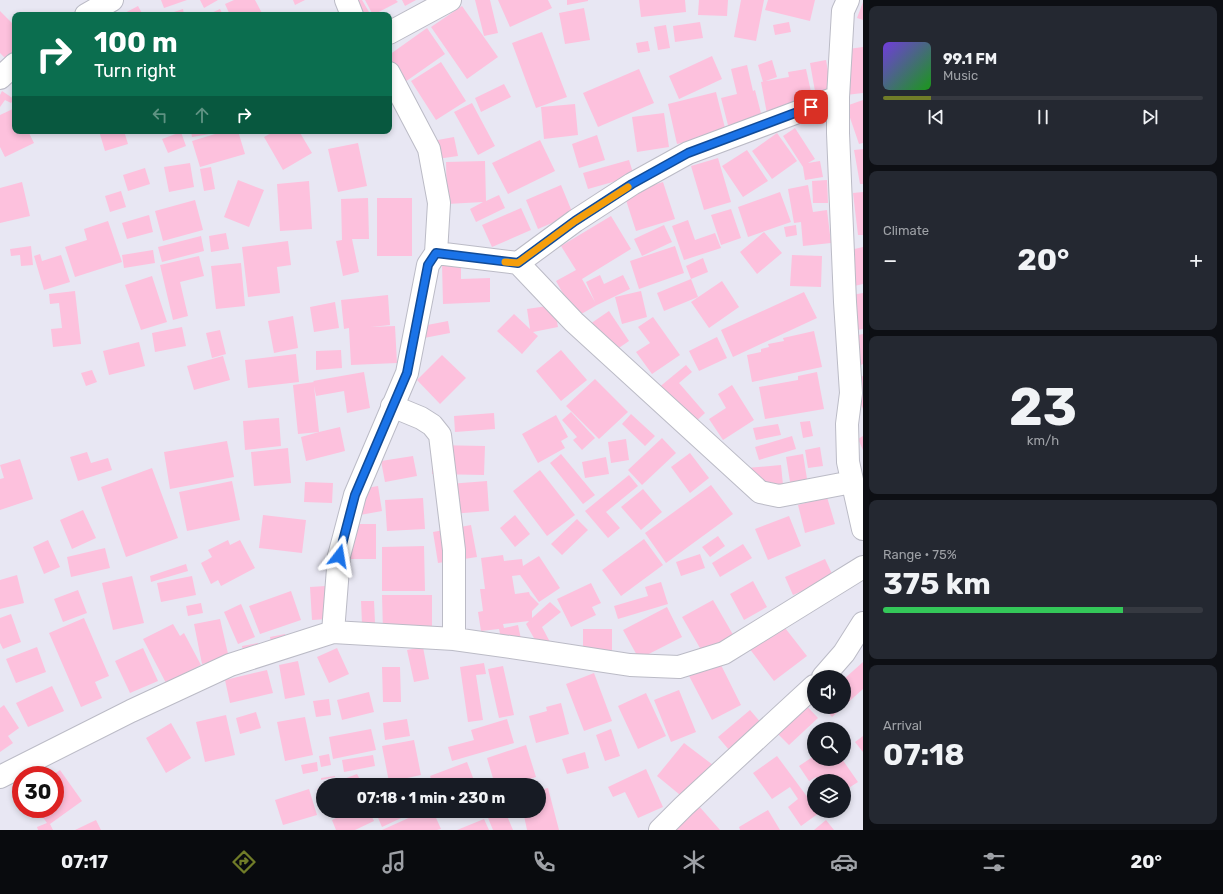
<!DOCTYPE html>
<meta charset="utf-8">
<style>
:root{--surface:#171b24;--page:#242831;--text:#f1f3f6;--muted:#9ea1a6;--line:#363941;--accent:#707c28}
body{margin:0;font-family:Rubik,sans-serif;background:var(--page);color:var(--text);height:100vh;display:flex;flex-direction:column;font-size:15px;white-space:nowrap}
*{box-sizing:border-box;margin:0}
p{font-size:13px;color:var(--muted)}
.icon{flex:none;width:22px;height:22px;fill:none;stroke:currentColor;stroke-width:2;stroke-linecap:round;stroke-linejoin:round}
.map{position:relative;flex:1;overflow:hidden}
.side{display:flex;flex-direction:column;gap:6px;padding:6px;background:#0d0f14;width:360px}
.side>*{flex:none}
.guide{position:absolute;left:12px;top:12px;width:380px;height:122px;border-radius:8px;box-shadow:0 2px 6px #0003;background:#0b6e4f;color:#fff;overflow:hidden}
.buttons{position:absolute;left:807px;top:670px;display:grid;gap:8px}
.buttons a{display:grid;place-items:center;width:44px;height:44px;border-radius:50%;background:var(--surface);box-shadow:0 2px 6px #0003;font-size:20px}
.speed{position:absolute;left:12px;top:766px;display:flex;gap:8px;font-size:20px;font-weight:700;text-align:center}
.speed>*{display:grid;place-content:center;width:52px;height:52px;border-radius:50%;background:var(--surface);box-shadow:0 2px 6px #0003;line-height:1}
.speed .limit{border:6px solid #d22;background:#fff;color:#111}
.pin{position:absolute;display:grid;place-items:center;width:34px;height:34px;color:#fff;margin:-17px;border-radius:8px;box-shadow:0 2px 6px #0006}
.me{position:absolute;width:44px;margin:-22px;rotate:14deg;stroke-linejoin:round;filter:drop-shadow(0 0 3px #0008)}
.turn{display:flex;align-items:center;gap:14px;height:84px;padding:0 16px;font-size:18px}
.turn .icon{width:52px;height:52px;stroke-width:2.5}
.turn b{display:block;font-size:28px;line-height:34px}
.lanes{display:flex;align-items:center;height:38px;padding:0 16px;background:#0003;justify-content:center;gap:20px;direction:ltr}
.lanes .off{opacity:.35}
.big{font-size:30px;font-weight:700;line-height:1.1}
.side .widget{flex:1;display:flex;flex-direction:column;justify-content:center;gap:6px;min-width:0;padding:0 14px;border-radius:8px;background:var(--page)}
.side .dial{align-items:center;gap:0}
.dial b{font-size:52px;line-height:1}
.song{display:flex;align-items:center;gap:12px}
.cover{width:48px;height:48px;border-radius:6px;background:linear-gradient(135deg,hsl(260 70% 55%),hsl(120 70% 35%))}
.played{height:4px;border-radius:2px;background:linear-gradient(90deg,var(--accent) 15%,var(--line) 15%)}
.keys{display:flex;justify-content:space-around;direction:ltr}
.heat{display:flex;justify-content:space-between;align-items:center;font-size:22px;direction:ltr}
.charge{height:6px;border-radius:3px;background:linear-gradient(90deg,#34c759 75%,var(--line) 0)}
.trip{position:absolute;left:316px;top:778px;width:230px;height:40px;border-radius:20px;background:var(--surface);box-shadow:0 2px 6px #0003;font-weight:700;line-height:40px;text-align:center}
.tab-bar{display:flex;height:64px;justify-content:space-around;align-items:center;background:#090b0e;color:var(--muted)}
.tab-bar .icon{width:28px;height:28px}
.tab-bar .current{color:var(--accent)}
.tab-bar b{font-size:18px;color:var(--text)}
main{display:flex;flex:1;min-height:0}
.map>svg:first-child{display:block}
.building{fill:#fdc1dd}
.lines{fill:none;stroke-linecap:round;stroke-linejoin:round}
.street-casing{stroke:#bbbbc6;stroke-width:24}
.street{stroke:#fff;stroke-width:22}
.route-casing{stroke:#114b97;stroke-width:10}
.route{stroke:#1a73e8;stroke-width:7}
.slow{stroke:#f59e0b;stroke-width:7}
</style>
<main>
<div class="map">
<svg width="863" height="830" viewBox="0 0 863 830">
<rect width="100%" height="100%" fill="#e8e7f3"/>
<path class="building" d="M161,0h26l-23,8z
M200,0h18l-14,8z
M234,0h21l8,15h-33l-5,-11z
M293,0h12l-10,5z
M343,0h19l7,12 -5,3h-13z
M365,0h31l2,2 -25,13z
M402,0h14l-11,6z
M475,0h15l8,33 -14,3z
M498,0h50l4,8 -42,19z
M567,0h21v1l-21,4z
M639,0h46l1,12 -45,5z
M699,0h29l-1,16 -29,-1z
M741,0h23l-8,41 -22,-4z
M768,0h47l-5,21 -45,-11z
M863,2v18l-6,-2z
M138,6l5,9h-22z
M462,6l36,51 -31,22 -36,-52z
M584,8l6,32 -25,4 -6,-31z
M183,9l1,6h-19z
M220,9l3,6h-16z
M0,11l15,15v30l-6,6 -9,-9z
M700,22l3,16 -28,4 -2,-16z
M789,22l2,10 -16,3 -2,-10z
M666,25l4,23 -12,2 -4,-23z
M427,28l18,26 -40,28 -16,-22v-5z
M542,32l25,65 -31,11 -24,-65z
M648,41l2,10 -12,2 -2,-10z
M863,47v46l-17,2 -5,-45z
M712,56l10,23 -43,20 -10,-23z
M772,60l5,17 -14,5 -5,-17z
M826,60l6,34 -16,3 -6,-34z
M441,62l25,39 -30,19 -25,-39z
M747,65l6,26 2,-1 8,31 -34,8 -8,-31 16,-4 -6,-25z
M639,69l15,34 -56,24 -15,-34z
M806,69l9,41 -47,9 -7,-37 28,-5 -1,-5z
M504,84l7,13 -30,15 -6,-14z
M2,91l12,8 -3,4 -6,-3 -5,7v-12z
M716,92l10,40 -49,12 -9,-40z
M863,100v43l-4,1 -13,-38z
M472,103l23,43 -17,9 -24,-43z
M575,104l3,31 -34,4 -3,-32z
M15,108v23h13l6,12 -29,14 -5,-10v-32z
M664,113l5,34 -32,5 -5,-35z
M795,128l20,31 -7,4 12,-2 3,16 -18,3 -2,-13 -20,-31z
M99,131h25l4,13 -23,7z
M191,131h25v2l-24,4z
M225,131h13l7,23 -45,13 -8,-26z
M275,131h24l13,22 -29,17 -19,-33z
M181,132l5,14 -18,7 -6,-14z
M777,133l20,28 -25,18 -20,-28z
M597,135l8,25 -26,8 -7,-24z
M454,137l4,19 -28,4 -3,-18z
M540,140l15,31 -47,23 -16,-31z
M358,143l9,43 -29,6 -10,-43z
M863,149v35h-3l-6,-34z
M747,150l21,31 -25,16 -21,-31z
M718,158l13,44 -27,8 -13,-44z
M629,160l5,16 -46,13 -5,-16z
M485,161l1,40 13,-6 6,13 -29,14 -6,-13 13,-7 -36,2 -1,-42z
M190,163l4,24 -25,5 -5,-25z
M211,167l4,22 -11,2 -4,-22z
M145,168l5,16 -22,7 -5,-16z
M238,180l26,10 -15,37 -25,-10z
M827,180l1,23h-15l-1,-22z
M309,181l3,48 -32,2 -3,-47z
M22,182l8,34 -30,7v-35z
M663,182l12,37 -39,12 -12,-37z
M561,185l12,29 -35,15 -12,-29z
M808,185l5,27 14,-2 4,33 -28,3 -2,-24 -7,1 -6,-34z
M121,191l5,16 -16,5 -5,-16z
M780,192l11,30 -43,15 -10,-30z
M863,192v43h-5l-5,-42z
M368,198l1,41h-17l7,33 -16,4 -7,-35 6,-1 -1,-41z
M377,198h35v58h-35z
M195,200l8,30 -40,11 -8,-30z
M521,208l10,22 -39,17 -10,-22z
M731,209l10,29 -20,7 -10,-30z
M149,215l4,17 -26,7 -5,-16z
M611,216l20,33 -49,30 13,23 -9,-20 14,-7 4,9 19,-9 7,14 -33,16 -21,12 -20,-36 20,-11 -15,-24z
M688,220l7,20 20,-7 6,15 -37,12 -12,-34z
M108,221l14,41 -47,15 -10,-30 22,-7 -3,-11z
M664,225l8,17 -30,14 -8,-17z
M796,225l1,10 -11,2 -2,-10z
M764,232l18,21 -25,21 -17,-22z
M226,233l3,16 -18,3 -2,-16z
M201,236l3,15 -42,11 -4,-15z
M288,241l3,24 -14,2 3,26 -32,4 -6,-50z
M31,246l2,19 -12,1 -1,-11 -9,1 -1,-7z
M675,246l9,27 -45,16 -9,-28z
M863,247v37l-9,2 -8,-35z
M153,250l2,13 -31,5 -2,-13z
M40,254l2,7 19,-6 9,27 -26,8 -10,-34z
M792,255l30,1 -1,31 -31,-1z
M199,256l5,20 -24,6 8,34 -15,4 -13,-55z
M703,258l5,14 -17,7 -5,-13z
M241,263l4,43 -29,3 -5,-43z
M442,264h19v15l29,-1v24l-47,2z
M152,276l15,46 -26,8 -16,-45z
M691,279l7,18 -34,14 -7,-18z
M722,281l17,26 -30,21 -18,-26z
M75,291l6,53 -28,3 -2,-18 11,-1 -3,-25 -9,1 -1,-10z
M641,291l6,26 -25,7 -7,-27z
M804,292l13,26 -84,39 -12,-27z
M863,293v36l-11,2 -6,-35z
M388,295l2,30 -19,2 24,-1 2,37 -46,2 -2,-37 -5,1 -3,-29z
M335,302l4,26 -25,4 -4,-25z
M554,305l4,22 -25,5 5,4 -16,18 -25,-23 17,-17 16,15 -3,-20z
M609,311l20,30 -19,13 -20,-30z
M293,316l5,32 -24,5 -6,-32z
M653,317l27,38 -28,19 -16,-22 14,-9 -12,-16z
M448,321l2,12 -26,5 -2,-12z
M182,327l4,19 -31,6 -3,-19z
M220,330l6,24 -14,4 -6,-25z
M814,331l8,36 -70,15 -5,-27 14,-3v-3l8,-2 -1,-3 16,-3 -1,-3z
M863,334v30l-2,1 -7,-29z
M717,337l10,21 -28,13 -10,-20z
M139,342l6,24 -36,9 -6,-24z
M341,350l1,18 -26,2v-19z
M561,350l26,30 -26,21 -25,-30z
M296,354l3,28 -51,6 -3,-28z
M442,355l24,23 -26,26 -23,-24z
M223,356l7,24 -36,10 -7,-24z
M686,365l6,7 -13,11 26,30 -11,10 -37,-34z
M92,370l5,12 -11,4 -5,-13z
M364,372l6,36 -23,5 -3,-22 -28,5 -2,-10 5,46 21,-5 5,24 -39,10 -5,-24 18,-5 -21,2 -5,-49 21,-3 -1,-1z
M817,372l7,37 -59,10 -6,-32 39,-7v-4z
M863,376v33l-12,-28z
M595,379l33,33 -29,27 -33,-33z
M732,385l22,35 -31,20 -14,-21 17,-11 -8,-14z
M571,412l24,26 -13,12 -9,-10 4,-3 -15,-17z
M494,413l1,16 -40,3 -1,-16z
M631,414l24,22 -10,10 -23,-22z
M556,415l12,22 -7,4 4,7 -27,15 -16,-29z
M279,418l2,28 -36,4 -2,-29z
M810,421l3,15 -10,2 -3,-16z
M778,424l3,11 -25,5 -3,-12z
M792,436l4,13 -37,11 -4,-13z
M863,436v14l-5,-11z
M662,438l14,15 -34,32 -14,-15z
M626,439l3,21 -18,3 -3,-21z
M227,441l7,36 -64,12 -6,-37z
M433,445l52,1 -1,29 -52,-1z
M820,447l3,19 -15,2 -3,-18z
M288,448l3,35 -37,3 -3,-34z
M87,452l4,11 17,-5 4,12 -34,11 -8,-24z
M690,453l19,25 -19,15 -19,-26z
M561,454l34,41 -12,9 -33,-41z
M803,454l5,31 -17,3 -5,-31z
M413,456l4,20 -32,6 -4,-21z
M606,457l3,17 -24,4 -3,-16z
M20,459l13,40 -33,11v-31l4,-1 -4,-13z
M781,465l3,30 -34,3 -3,-30z
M152,468l26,70 -52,19 -25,-70z
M540,470l35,45 -28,21 -34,-45z
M629,475l9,11 -32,26 14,16 -12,10 -23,-27z
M232,481l8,39 -53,11 -8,-39z
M487,481l2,30 -38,3 -2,-30z
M305,482l28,1 -1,20 -28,-1z
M711,485l22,29 -67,49 -21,-30z
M378,486l4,25 -22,4 -5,-25z
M643,489l19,23 -21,18 -20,-23z
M827,497l8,27 -30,9 -7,-28z
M423,498l2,31 -38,2 -2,-31z
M83,510l13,28 -24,11 -12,-29z
M263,515l43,5 -4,33 -43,-5z
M515,515l15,19 -15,13 -15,-19z
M789,516l12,30 -33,14 -13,-31z
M577,519l11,11 -26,25 -11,-11z
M347,524h29v35h-29z
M471,525l6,32 -39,6 -5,-31z
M718,536l7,10 -15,11 -8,-10z
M644,539l19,26 -42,31 -19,-26z
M48,540l12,27 -16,7 -11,-27z
M228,540l2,5 10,-5 15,28 -34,18 -3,-6 -7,4 -10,-21 11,-6 -4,-7z
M743,544l9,14 -32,19 -8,-14z
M424,546l1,45h-43v-44z
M105,548l5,20 -39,9 -4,-20z
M700,554l5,14 -24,8 -5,-14z
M503,555l1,6 18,-2 1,7 16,-10 21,32 -21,14 -19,-27 -8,1 3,18 14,-2 1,3 9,9 -7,7v7l18,-16 11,10 -19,15 8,15 -11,5 -13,-23 3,-3 -26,3 1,4 14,-3 3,14 -19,4 -3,-14 -18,2 -3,-19 5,-1 -3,-22h5l-4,-31z
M825,559l9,19 -41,17 -8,-18z
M186,564l2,7 -37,11 -1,-6z
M17,575l7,28 -24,6v-29z
M132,576l12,47 -31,7 -11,-47z
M192,576l4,19 -35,7 -4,-19z
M753,581l14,26 -23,13 -14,-26z
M661,582l7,22 -50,15 -4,-13 34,-10 -3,-9z
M591,583l10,20 -9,4 4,8 -25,12 -14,-28z
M326,586l2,33 -16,1 -2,-33z
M78,590l9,23 -24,9 -9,-23z
M291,591l10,29 -41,14 -11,-28z
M382,595h50v36l-49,1z
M713,600l22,38 -31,17 -22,-38z
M361,601h13l1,22 -13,1z
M201,603l2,10 -15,3 -2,-10z
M241,604l14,33 -17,7 -14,-32z
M667,607l15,30 -43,22 -16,-29z
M11,614l10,28 -18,7 -3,-6v-25z
M84,618l25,58 -14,6 7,16 -21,9 -32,-74z
M220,619l9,39 -27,6 -8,-40z
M173,624l7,12 4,-3 17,32 -35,18 -23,-44z
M782,624l25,32 -33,25 -25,-33z
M583,629h29v26h-29z
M285,634l2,10 -15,3 -2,-10z
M258,643l1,6 -16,3 -1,-6z
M37,647l9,25 -30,11 -10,-24z
M423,647l6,32 -15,3 -7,-32z
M143,648l15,33 -28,12 -15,-32z
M337,648l12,26 -20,9 -12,-26z
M718,659l23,46 -29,15 -24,-46z
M298,661l7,34 -20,4 -6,-34z
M863,662v27l-19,17v-27z
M484,663l2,11 -10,1 7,45 -15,2 -8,-55z
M503,666l11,49 -15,3 -11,-49z
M382,667h18l1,35h-18z
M267,670l6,23 -43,10 -5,-23z
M594,673l18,48 -28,10 -18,-47z
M52,686l12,25 -36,16 -12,-24z
M679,690l17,42 -25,10 -17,-42z
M369,692l5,20 -32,8 -5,-20z
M646,693l20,43 -28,13 -20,-43z
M329,699l2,16 -15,2 -3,-16z
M561,703l8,31 -33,9 -7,-27 18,-5 -1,-4z
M804,703l14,15 -29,27 -14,-14z
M4,705l15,23 -11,8 5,7 -13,9v-44z
M823,707h20l-11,10z
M750,710l12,14 -32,27 -12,-14z
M256,712l5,16 -21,6 -4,-16z
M226,715l9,40 -30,7 -9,-40z
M305,717l8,38 -28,6 -8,-39z
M407,719l3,17 -25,4 -2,-17z
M507,719l7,24 -62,18 -4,-14 26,-7 -3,-10z
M171,723l20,35 -25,15 -20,-35z
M371,729l5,21 -43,9 -4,-22z
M611,729l9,27 -15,5 -9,-26z
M863,736v16l-8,-10z
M414,740l7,35 -32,7 -7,-36z
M684,743l29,22 -28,34 -28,-23z
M526,745l10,32 -25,8h-16l-8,-27z
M585,752l4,16 -22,6 -5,-15z
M329,754l2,11 -10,2 -2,-11z
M373,755l2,11 -31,6 -2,-12z
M777,756l37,50v5h4l1,2 -18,13 -13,-19 10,-8 -8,-12 -18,12 -19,-26z
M814,756v3h28l16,23 -14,9v-10h-25l-3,-4 -7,4 -10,-15z
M317,762l1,9 -15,3 -2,-9z
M467,762l8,21 -6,2h-35l-4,-9z
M646,769l17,38 -25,11 -13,-26 -12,5 -5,-10z
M60,770l22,31 -32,23 3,6h-15l-1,-3 10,-4 -10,-14h18v-34h-2z
M357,774l6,11h-35z
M335,776v1l-14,3v-2z
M416,778l3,7h-17z
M323,787v16l-6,-14z
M548,788l11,42h-32l-4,-19h16v-21z
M309,789l8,26 -34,10 -8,-25z
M698,805l22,25h-48z
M768,810l12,20h-40l-1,-3z
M326,811h11l-9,5z
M350,811h19l5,10 -19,9h-19l-4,-10z
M375,811h41l-34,16z
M424,811h9l8,18 -4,1h-55z
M444,811h12l-11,4z
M490,811h15l8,19h-20l-7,-17z
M484,819l5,11h-32z
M96,820l5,10h-26z
M826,820l8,10h-20z"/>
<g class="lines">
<defs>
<path id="street" d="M346,0l6,15
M848,0l-5,11 -5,86v36l7,169 6,91 -4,31 1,38 15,67
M86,15l26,-15
M389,33l61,-33
M0,78l15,-14
M436,253l82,10 56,59 186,170 19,4 73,-14
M518,263l57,-42 57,-37 56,-31 150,-56
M392,406l29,12 11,7 8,10 14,115v89
M333,632l6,-76 16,-61 52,-122 21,-108 8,-12 3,-50 -10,-54 -40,-76
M823,677l21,-24 19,-30
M0,777l131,-66 99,-46 103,-33 121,7 84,12 92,14 49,2 45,-14 139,-86
M660,830l24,-24 130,-120"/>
</defs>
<use href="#street" class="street-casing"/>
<use href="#street" class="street"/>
</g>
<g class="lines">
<defs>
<path id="route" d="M339,556l16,-61 52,-122 21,-108 8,-12 82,10 57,-42 57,-37 56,-31 123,-46"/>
</defs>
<use href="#route" class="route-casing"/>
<use href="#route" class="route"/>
<path class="slow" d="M505,262l13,1 57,-42 53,-34"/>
</g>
</svg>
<div class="buttons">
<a><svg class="icon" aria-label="sound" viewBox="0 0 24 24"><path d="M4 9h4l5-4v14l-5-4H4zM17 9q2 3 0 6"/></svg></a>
<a><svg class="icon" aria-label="search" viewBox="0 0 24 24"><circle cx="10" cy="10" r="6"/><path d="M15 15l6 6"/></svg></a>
<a><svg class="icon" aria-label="layers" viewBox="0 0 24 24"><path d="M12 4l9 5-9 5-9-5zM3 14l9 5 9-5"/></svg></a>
</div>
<div class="speed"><div class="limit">30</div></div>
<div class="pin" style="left:811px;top:107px;background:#d93025"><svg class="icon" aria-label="arrive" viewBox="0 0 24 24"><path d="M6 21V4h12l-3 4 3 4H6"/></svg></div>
<svg class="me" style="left:339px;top:556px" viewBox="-20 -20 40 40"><path d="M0-17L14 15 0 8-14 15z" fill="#1a73e8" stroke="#fff" stroke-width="4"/></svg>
<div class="trip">07:18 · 1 min · 230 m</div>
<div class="guide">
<div class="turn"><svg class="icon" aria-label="right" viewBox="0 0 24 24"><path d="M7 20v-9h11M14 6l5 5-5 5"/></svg><div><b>100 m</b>Turn right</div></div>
<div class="lanes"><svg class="icon off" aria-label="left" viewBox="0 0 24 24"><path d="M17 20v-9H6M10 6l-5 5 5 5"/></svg><svg class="icon off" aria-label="ahead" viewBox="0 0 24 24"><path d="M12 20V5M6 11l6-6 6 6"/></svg><svg class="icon" aria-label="right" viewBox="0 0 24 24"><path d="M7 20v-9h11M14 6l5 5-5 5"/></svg></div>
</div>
</div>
<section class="side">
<div class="widget">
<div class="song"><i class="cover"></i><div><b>99.1 FM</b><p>Music</p></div></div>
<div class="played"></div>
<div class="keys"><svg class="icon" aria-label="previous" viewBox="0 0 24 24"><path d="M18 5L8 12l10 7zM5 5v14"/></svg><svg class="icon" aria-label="pause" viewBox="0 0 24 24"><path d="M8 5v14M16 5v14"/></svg><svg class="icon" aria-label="next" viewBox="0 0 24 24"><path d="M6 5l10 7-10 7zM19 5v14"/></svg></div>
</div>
<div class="widget"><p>Climate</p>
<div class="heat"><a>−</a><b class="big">20°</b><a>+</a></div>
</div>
<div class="widget dial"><b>23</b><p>km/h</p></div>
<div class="widget"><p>Range · 75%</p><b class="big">375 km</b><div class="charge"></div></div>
<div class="widget"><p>Arrival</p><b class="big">07:18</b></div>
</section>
</main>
<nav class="tab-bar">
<b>07:17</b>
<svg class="icon current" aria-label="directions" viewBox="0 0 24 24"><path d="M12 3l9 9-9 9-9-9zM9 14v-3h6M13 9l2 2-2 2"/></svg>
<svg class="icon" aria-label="music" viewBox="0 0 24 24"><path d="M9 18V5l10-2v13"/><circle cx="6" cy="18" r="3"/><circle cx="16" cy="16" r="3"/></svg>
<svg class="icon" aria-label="phone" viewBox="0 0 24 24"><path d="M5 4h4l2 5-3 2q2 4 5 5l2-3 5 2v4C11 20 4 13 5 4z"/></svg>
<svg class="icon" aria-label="climate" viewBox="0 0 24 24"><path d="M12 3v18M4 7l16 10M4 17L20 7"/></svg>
<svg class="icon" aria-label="car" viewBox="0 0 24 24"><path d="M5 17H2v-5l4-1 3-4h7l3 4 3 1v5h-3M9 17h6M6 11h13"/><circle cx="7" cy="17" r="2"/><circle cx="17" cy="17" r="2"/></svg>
<svg class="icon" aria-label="filters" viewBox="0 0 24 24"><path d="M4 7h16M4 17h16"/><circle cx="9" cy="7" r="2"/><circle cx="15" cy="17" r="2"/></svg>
<b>20°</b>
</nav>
